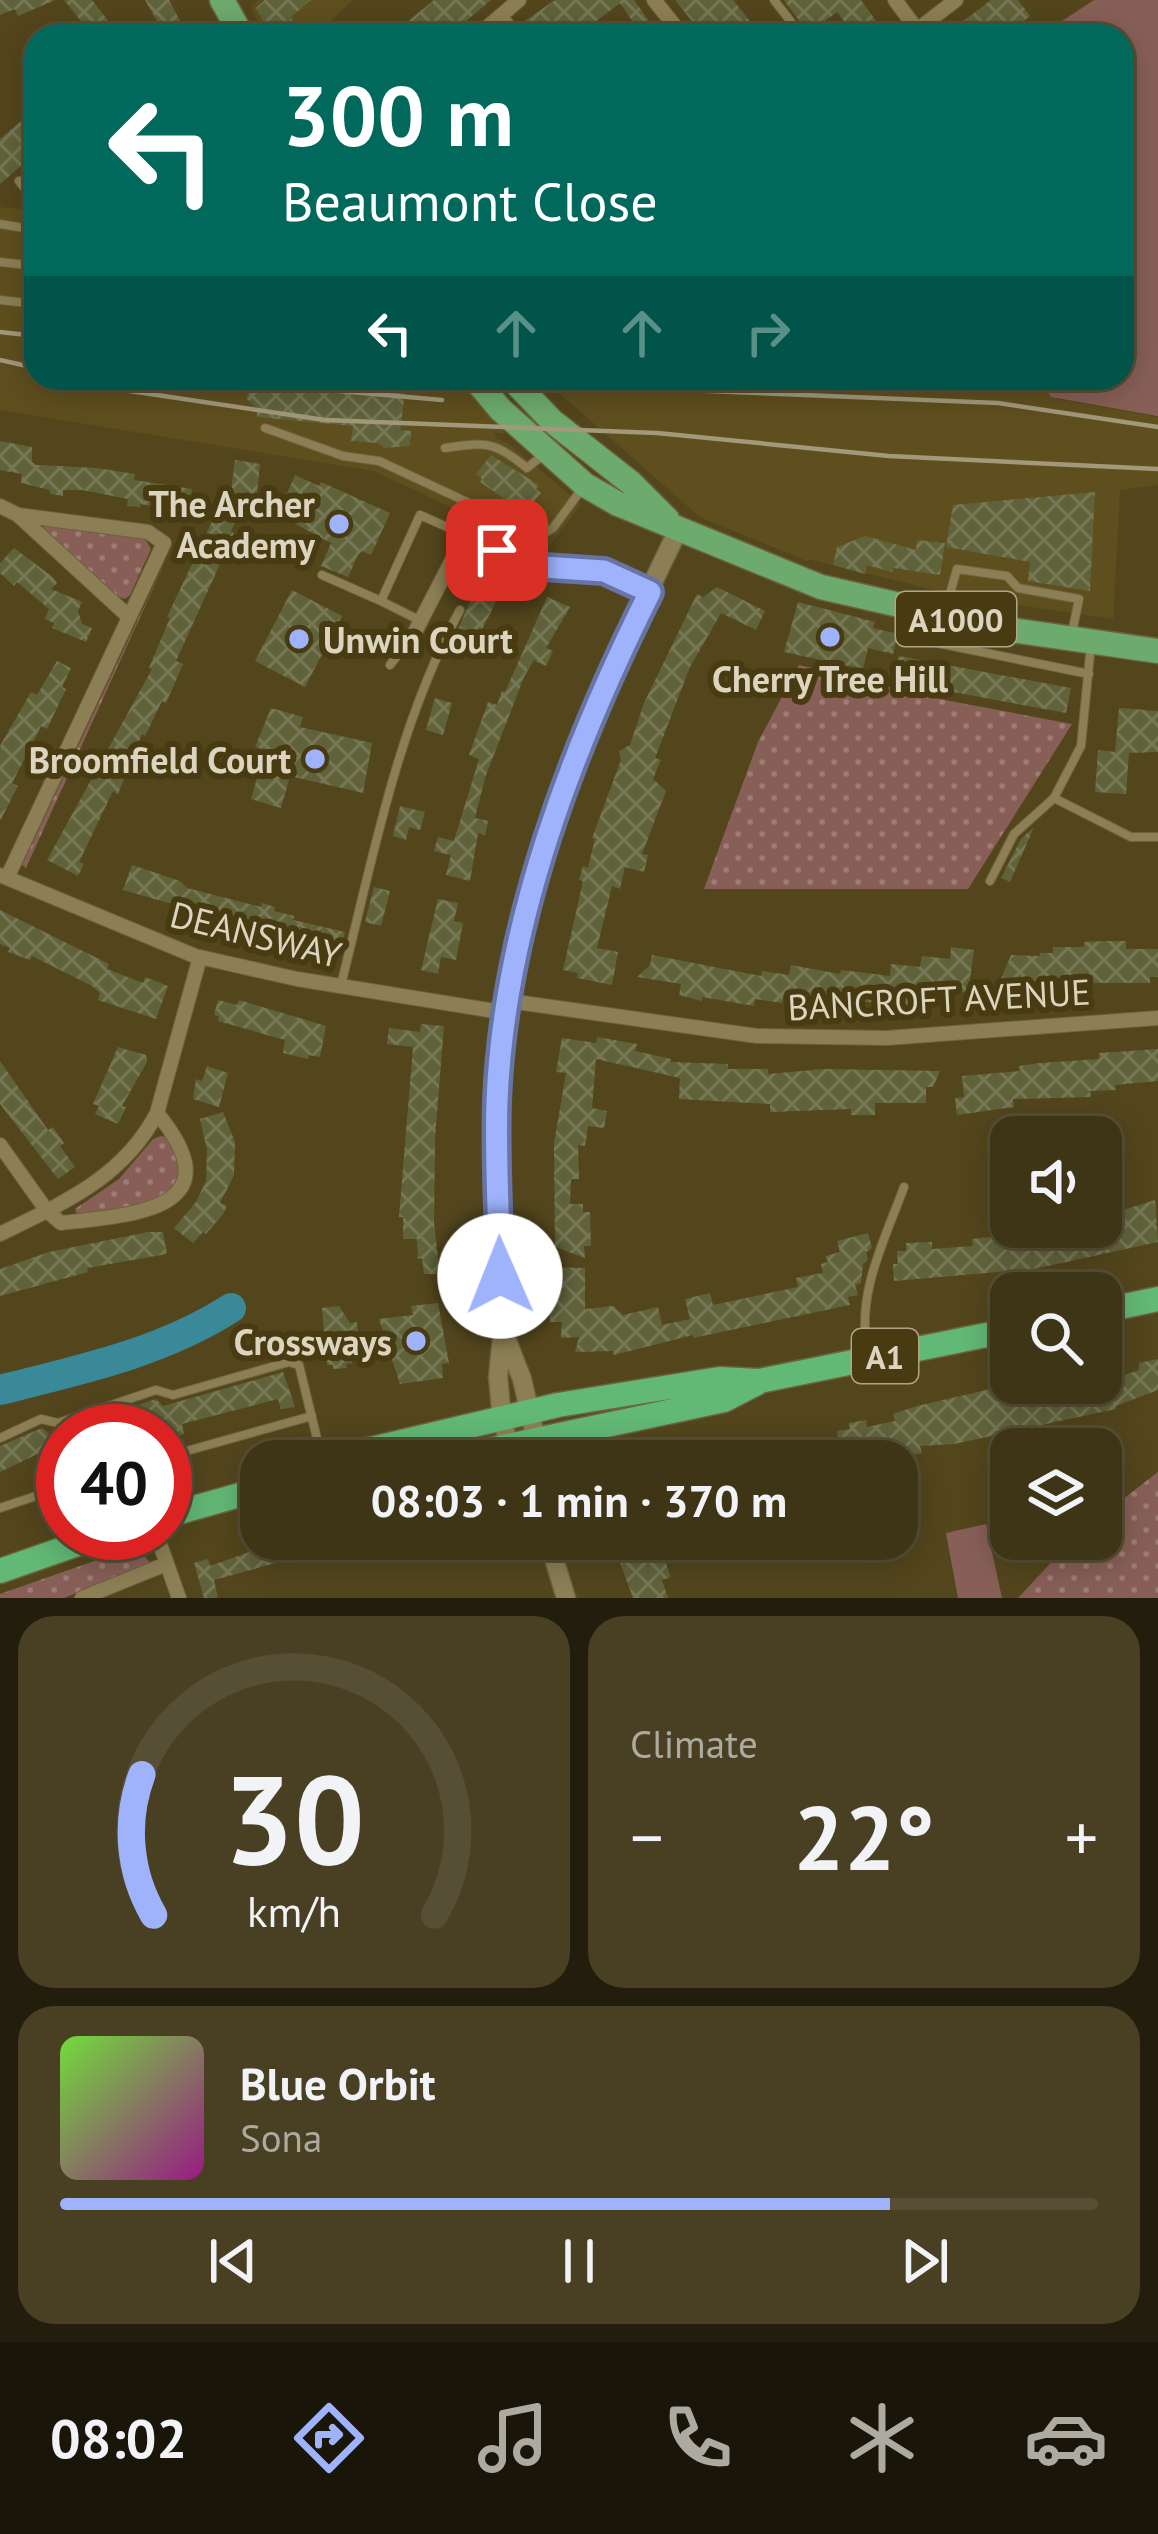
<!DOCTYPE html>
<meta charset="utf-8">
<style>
:root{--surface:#3e3416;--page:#493f23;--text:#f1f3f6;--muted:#adaaa1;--line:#574f35;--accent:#9fb3fd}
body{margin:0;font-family:"PT Sans",sans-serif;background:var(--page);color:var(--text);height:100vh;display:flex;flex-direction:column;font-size:45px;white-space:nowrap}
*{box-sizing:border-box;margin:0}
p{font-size:39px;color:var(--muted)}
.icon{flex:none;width:66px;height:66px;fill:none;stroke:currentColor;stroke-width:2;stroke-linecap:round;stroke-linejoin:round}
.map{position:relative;height:1598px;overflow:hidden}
.details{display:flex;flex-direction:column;gap:18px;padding:18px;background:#221d0c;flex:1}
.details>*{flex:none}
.banner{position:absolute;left:24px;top:24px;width:1110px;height:366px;border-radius:36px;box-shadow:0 6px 30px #0003,0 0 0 3px var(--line);background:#00695c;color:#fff;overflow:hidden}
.tools{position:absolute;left:990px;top:1116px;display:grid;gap:24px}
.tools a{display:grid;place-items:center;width:132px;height:132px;border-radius:24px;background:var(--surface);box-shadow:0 6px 30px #0003,0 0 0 3px var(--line);font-size:60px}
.speed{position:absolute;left:36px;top:1404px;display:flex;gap:24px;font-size:60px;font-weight:700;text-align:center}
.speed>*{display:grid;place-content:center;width:156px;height:156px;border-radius:50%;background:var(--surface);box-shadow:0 6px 30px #0003,0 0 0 3px var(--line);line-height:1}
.speed .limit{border:18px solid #d22;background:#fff;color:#111}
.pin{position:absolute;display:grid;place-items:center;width:102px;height:102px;color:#fff;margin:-51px;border-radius:24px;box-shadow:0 6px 18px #0006}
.me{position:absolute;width:132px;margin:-66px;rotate:359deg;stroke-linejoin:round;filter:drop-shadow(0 0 9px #0008)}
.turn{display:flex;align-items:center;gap:42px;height:252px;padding:0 60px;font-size:54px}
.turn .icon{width:156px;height:156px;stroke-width:2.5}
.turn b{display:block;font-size:84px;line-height:102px}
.lanes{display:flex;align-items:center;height:114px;padding:0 60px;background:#0003;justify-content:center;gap:60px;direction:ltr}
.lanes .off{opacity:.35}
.big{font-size:90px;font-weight:700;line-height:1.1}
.details .tile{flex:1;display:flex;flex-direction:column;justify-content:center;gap:18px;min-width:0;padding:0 42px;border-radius:36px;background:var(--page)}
.details .dial{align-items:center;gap:0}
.dial svg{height:312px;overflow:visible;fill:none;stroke:var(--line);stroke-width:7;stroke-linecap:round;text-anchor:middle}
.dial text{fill:var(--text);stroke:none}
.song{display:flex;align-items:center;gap:36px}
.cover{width:144px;height:144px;border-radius:18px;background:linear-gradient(135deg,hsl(100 70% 55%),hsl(310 70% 35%))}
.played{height:12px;border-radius:6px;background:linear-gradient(90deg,var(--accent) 80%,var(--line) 80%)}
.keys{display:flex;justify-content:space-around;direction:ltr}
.heat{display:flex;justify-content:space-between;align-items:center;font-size:66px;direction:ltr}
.details .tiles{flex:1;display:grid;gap:18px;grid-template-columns:1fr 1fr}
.tile:last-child{grid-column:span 2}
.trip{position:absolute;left:240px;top:1440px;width:678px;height:120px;border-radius:36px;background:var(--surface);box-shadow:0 6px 30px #0003,0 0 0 3px var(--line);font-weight:700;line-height:120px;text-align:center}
.tabs{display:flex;height:192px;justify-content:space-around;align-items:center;background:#191509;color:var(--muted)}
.tabs .icon{width:84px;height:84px}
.tabs .active{color:var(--accent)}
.tabs b{font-size:54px;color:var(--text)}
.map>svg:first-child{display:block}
.built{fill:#5f4f1e}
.grass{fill:url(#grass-dots)}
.forest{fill:url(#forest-firs)}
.park{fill:#875f56}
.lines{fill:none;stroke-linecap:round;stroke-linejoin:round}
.river{stroke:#398998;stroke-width:30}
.building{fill:url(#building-cross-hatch)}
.service-casing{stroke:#6c623d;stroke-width:10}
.minor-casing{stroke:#6c623d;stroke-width:16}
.tertiary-casing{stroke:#6c623d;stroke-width:21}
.primary-casing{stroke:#6c623d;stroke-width:27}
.trunk-casing{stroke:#6c623d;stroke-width:27}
.service{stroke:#8c7f55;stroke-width:8}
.minor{stroke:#8c7f55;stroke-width:14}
.tertiary{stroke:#8c7f55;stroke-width:18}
.primary{stroke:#6daa6d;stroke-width:24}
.trunk{stroke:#62b875;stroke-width:24}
.rail{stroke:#a2997b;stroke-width:4.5}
.route-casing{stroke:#6774a4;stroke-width:30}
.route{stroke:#9fb3fd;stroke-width:21}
.poi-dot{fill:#9fb3fd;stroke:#483b12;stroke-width:4.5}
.labels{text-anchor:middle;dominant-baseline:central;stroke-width:12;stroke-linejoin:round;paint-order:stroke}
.shield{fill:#483b12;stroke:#afa68a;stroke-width:3}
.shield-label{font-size:33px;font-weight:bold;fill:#dbd4be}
.poi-label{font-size:36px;font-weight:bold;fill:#dbd4be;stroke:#483b12;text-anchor:end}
.street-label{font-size:36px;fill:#dbd4be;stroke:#483b12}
</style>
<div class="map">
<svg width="1158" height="1598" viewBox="0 0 1158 1598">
<defs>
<pattern id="grass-dots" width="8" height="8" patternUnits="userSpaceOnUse" patternTransform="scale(3)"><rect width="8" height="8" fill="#875f56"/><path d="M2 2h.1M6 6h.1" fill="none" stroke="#9d7c74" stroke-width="1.8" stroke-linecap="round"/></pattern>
<pattern id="forest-firs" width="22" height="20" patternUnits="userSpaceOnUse" patternTransform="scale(3)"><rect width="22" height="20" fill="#875f56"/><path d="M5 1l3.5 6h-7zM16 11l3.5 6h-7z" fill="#9d7c74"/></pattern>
<pattern id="building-cross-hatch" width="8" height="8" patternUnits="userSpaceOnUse" patternTransform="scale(3)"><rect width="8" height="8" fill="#60633a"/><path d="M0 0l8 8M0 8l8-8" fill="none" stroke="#767855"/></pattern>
</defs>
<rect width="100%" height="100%" fill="#53461d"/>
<path class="built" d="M259,0h94l-22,21 10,15h-76l-14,-29z
M0,207l36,4v167h420l49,55h-11l3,6 11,4 73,61 -36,48 -171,-81 -374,-61z
M542,378h496l14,20 106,19v68l-38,5 -7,129 -69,-10 -105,-18 -130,-32 -2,2 -107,-44z"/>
<path class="grass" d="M45,525l99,12 7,12 -21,46 -5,4 -11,-4 -72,-66z
M167,558l-141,310 -4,-3z
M799,665l135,33 138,26 -104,165h-264l54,-147z
M161,1136l9,2c23,47 -4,63 -46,70 -15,3 -32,8 -47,6l-2,-5 44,-30 34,-40z
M1158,1472v126h-140l55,-59h28v-23z
M137,1546l13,17 -86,35h-64v-4z"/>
<path class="forest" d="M789,378h333l36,38 -86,-16 -5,-13 -12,11 -9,-8z"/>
<path class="park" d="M1094,0h64v416l-107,-19 -13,-19h84v-342h-83z
M986,1524l16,74h-44l-12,-65z"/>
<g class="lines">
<path class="river" d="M0,1390c79,-20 161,-37 231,-82"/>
</g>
<path class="building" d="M0,0h55l-37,16 -3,-7 -15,6z
M64,0h28l21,27 -12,9h-8z
M145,0h24l19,36h-22z
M265,0h46l-20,17 8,19h-28l-15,-28z
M434,0h57l-43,36h-58z
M555,0h79l26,36h-39l14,-11 -15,-22 -43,33h-45l-10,-13z
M675,0h58l29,36h-58z
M784,0h77l26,36h-32l-18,-24 -23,17 5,7h-9z
M991,0h27l12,16 -15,13 -5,-7 -18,14h-48z
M28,115l8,10v28l-36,31v-45z
M255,378h152l-7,52 11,1 -1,15 -26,2 -6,-5 -27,-2 2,-15 -96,-9v-8l-11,-11 8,-11z
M0,441l32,6v15l5,3 60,3 38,6 -1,6 58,9 -2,13 -8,-1 -2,9 -40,-6v3l-13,-1 1,-7 -46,-9h-19v6l-13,-2v-4l-29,-7 1,-9 -22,-4z
M491,455l48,30 -3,4 5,4 -16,20 -45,-31 2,-3 -6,-5z
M235,460l25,4 -5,48 -14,-3 -10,22 3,2 -58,128 7,3 -17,39 -4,-2 -17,35 -3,-2 -24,60 -5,-3 -34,71 5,2 -6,12 -31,-16 105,-191 -3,-1 21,-50 -3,-1 47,-100 13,5z
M295,475l24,11 2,-4 69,31 -19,42 -9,-4 -4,4 -10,22 -27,-11 10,-23 -43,-23 8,-18 -11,-4z
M1095,492l-5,99 -62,-10 2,-19 -84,-15 7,-42z
M865,536l51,14 1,-10 28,3 -5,32 -47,-7 -1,4 -25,-7 -2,9 -32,-9 4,-18z
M14,548l40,30 3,5 -6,6 31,13 -4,9 4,13 10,4 -6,14 -34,-14 2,-5 -9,-4 4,-10 -32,-27 -3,4 -14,-13v-10z
M717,587l48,24 -9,19 -35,-17 -31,54 -35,91 6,2 -8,19 13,12 -24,63 6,1 -4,17 -19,-5 -5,22 -8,-3 -15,62 21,4 -6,33 -35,-7 1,-5 -15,-3 20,-89 -4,-1 4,-14 5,2 7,-29 -3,-1 29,-78 -2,-9 11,-6 14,-42 53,-109 6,3z
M475,589l22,11 -26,51 -18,-9z
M292,590l50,26 -37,71 -50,-26z
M547,597l23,10 -24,41 7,3 -7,15 -12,-6 -10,17 -39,101 -10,40 13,3 -3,14 -7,-2 -8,48 -24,-6 5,-20 -17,-4 4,-14 16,4 25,-82 -10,-4 19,-53 9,3 5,-14 3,1z
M798,602l77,20 -2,6 25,6 -5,20 -25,-6 -5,21 -79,-17z
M899,656l172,32 -5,25 -172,-32z
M57,661l14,7 -9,19 4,2 -19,40 -6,-3 -14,28 -15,29 6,3 -18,35v-75l31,-54 6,3z
M435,698l17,5 -9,32 -17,-5z
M271,708l32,9 -3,10 72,16 -9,50 -73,-17 -9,32 -30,-9 14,-49 -10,-3z
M1119,708l39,3v41l-29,1 -3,41 -31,-2 3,-42 17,2z
M400,806l25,6 -5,18 -11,-3 -3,13 -13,-4z
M1034,827l-24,55 -9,-4 20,-39z
M132,865l48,16 7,7 74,19 1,-4 13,4 -1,4 20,5 -1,4 52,12 -5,22 -86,-22 -1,4 -11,-3 1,-5 -53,-15 -4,-5 -63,-18z
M374,887l16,4 -9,35 -16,-4z
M438,899l20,4 -4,18 9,2 -7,37 -15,-3 -3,17 -17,-4z
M0,910l109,54 -2,5 36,14 2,-6 23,9 -12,33 -58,-19 2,-7 -8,-7 -60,-30 -2,4 -22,-8 2,-4 -10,-4z
M1104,941h22v8h32v28h-8v6h-80l-1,7 -33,-1v6l-41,-2 16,-38 29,1v-3h13v-6h31v-5z
M951,947l23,3 -6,43 -26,-4 -1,10 -26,-3 -1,10 -81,-7 -1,6 -49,-9 -1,7 -27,-4 -1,7 -52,-9v4l-23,-6 2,-11 -44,-7 13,-12 2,-10 109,21 1,-5 27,4 2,-10 49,9 1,-4 49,6 1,-12 29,3 2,-11 28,3z
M218,1000l19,5 2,-5 87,26 -6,31 -11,-2 -1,4 -25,-6 2,-13 -67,-19 1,-5 -5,-1z
M421,1024l23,2 -9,111 -1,86 6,51h-16l-2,-16 -4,1 -1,-20h-14v-22h-4l14,-170 -26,-3 2,-16 31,4z
M597,1037l40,7 -2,7 36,8v3l57,2v5h40v5l56,-5 116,2 -7,16h-7v16h-51v12h-24v-6l-81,3v-8l-91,-5 1,-21 -84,-19 -4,49 15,3 -3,17 -16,-2 -3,20 -7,-1 1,34h-8l-1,25h13v8h7l1,34h-7l1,12 -30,-11 -1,-104 12,-70 -10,-1 6,-34 34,5z
M118,1047l28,8 1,7 -25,44 4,1 -8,17 -23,-10 4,-8 -6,-2z
M1158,1049v32l-43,4 1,5 -26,1 1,6 -78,2 1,8 -57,8 -2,-17 9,-1 -2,-21 58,-5 -1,-5 21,-3 59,-4v-6z
M0,1061l48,69 5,-3 11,16 -4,3 15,21 -17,12 -58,-75z
M207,1066l21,7 -9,34 -26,-8 3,-20 6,2z
M223,1112l12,30 -1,33 -14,28 7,3 -4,8 -17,20 -3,-2 -10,11 -19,-15 22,-26 10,-21 1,-31 -7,-31z
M1155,1200l3,42 -124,27 -140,12 -1,-17h5l-1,-13h9v-8l26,-1v7l41,-3 -1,-7 63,-7 -1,-5h67v-10z
M148,1232h15l4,22 -80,14 1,4 -88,24v-27l49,-17z
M868,1233l4,15 -6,4 2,8 -5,4 -2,19 -6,2 3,10 -10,2 2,8 -157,33v-3l-79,20 -1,-4 -38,1 4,-15 -18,1 1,-16h-12v-20h-4v-9h-4l-1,-26 44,1v41l28,-3 10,9 35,-8 4,18 28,-6 -5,-20 25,-6 3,12 85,-18 -2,-9 27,-5 -2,-9 7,-2 -2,-6 14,-4 -3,-11z
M438,1303l11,60 -7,1 1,14 -43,6 -21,-65 34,-4 -2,-9z
M339,1306l11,17 7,-1 3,33 -9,1 1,7 -6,1 1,4 -14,1v-4h-6l-5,-57z
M1158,1359v31l-42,16v3l-162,35 -34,2 2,7 -39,8 -2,-5 -55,5 -3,-16 16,-3 -2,-11 13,-2 -1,-6 17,-3 1,7 28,-6 -2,-7 24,-8 78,-18 46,-5h60l38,-13v-7z
M283,1372l12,35 -14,2 -3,-10 -96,25 2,10 -18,6 -6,-19 -30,10h-67v48l-15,-30 -48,23v-26l42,-18 7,6 107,-35 7,7z
M785,1439l4,17 -46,5 -2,-12z
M303,1539l49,3 -138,38 4,18h-14l-10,-35 14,-4 2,7 59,-21z
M644,1539h13l14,38 -9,3 6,18h-35l-18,-49z"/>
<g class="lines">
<defs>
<path id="service" d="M774,0l28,36
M19,181l17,21
M0,224l36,6
M0,262l36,4
M0,300l36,4
M265,428l78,28 36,5 161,75 13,-8 31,-42
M445,448c42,-6 48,-7 82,20l16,-13
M322,575l59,26 39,-86 45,20
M381,601l38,19
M945,611l12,-42 50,7 11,12 61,11 -7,34
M923,613l-5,26 171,35
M390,665l25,-33
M1054,798l77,39h27
M990,881l24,-47 40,-36 27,-52 10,-102
M341,985c32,-127 56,-259 119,-375
M868,1352c-13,-56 17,-113 36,-165
M0,1438l41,-19 17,4 98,-33 17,5 116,-33 10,3 23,94
M165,1457l147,-41
M0,1508l63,-21"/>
<path id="minor" d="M654,0l29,36
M895,0l26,35
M500,16l16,20
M917,30l39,-30
M477,36l42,-36
M0,506l18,9 110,101
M416,630l49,-95 64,31 75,5 45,21
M0,875l195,81 102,23 210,34
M7,878l157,-335 -16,-11 -130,-17
M509,1001l248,35 130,2 271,-20
M0,1145l47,66 14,12c71,-8 176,-13 96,-110
M0,1234c63,-31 123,-56 157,-121l43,-156
M156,1533l23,65
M82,1598l84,-34"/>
<path id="tertiary" d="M504,1333l18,46 19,82
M513,1461l-11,-42 -4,-42 5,-49 -6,-228 12,-99 25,-117 34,-113 31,-76 80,-167
M548,1539l18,59"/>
<path id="primary" d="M222,0l20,36
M474,378l26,31 85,76 33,19 203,83 183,42 154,22
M511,378l41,43 79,62 36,36"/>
<path id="trunk" d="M1101,1311l57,-12
M321,1461l237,-56 161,-26 40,2 252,-51
M437,1461l287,-61 33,-17
M165,1516l96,-27
M0,1571l109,-38"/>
</defs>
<use href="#service" class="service-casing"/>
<use href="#minor" class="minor-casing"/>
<use href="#tertiary" class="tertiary-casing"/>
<use href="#primary" class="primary-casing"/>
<use href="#trunk" class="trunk-casing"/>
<use href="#service" class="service"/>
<use href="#minor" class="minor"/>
<use href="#tertiary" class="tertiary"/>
<use href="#primary" class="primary"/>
<use href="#trunk" class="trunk"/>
<path class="rail" d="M0,332l36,4
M0,360l36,8
M73,378l37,10 215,32 332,13 232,23 269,13
M190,378l252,22
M520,378l115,10 363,15 160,24"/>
</g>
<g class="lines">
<defs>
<path id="route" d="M497,550l32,16 75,5 46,21c-78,156 -146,333 -153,509 -2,58 2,117 3,175"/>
</defs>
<use href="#route" class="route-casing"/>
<use href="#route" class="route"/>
</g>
<g class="poi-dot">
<circle cx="339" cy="524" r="12"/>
<circle cx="830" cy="637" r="12"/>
<circle cx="299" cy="639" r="12"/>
<circle cx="315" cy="759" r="12"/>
<circle cx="416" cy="1341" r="12"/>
</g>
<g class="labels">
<g class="shield">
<rect x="896" y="592" width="120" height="54" rx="9"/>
<rect x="852" y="1329" width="66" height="54" rx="9"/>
</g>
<g class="shield-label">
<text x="956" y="619">A1000</text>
<text x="885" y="1356">A1</text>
</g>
<g class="poi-label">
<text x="315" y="503">The Archer<tspan x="315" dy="41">Academy</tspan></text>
<text x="323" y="639" text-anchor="start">Unwin Court</text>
<text x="830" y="678" text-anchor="middle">Cherry Tree Hill</text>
<text x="291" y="759">Broomfield Court</text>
<text x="392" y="1341">Crossways</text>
</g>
<g class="street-label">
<text transform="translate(256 934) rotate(14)">DEANSWAY</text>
<text transform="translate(939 999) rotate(-3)">BANCROFT AVENUE</text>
</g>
</g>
</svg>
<div class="tools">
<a><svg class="icon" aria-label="sound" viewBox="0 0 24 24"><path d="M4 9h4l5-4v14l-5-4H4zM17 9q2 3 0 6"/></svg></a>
<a><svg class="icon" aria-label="search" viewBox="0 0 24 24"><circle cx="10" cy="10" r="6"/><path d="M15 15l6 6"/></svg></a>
<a><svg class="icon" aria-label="layers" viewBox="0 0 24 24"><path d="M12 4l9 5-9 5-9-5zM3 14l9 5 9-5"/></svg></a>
</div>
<div class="speed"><div class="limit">40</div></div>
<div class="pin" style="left:497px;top:550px;background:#d93025"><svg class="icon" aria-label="arrive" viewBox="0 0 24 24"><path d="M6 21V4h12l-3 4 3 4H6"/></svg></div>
<svg class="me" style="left:500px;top:1276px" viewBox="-20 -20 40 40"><circle r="19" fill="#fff"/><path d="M0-13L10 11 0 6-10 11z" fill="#9fb3fd"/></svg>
<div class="trip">08:03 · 1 min · 370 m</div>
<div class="banner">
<div class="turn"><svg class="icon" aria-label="left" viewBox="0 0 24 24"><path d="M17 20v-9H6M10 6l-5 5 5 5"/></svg><div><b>300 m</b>Beaumont Close</div></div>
<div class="lanes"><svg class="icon" aria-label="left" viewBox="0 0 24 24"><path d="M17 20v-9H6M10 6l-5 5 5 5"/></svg><svg class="icon off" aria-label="ahead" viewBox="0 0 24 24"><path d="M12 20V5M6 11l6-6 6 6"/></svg><svg class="icon off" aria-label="ahead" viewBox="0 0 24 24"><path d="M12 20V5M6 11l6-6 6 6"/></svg><svg class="icon off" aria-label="right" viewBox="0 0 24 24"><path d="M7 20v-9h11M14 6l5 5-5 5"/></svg></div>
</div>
</div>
<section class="details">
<div class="tiles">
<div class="tile dial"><svg viewBox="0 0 100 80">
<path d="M14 69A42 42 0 1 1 86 69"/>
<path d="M14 69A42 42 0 0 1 11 33" stroke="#9fb3fd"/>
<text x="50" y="56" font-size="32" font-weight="700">30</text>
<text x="50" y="72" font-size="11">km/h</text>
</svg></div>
<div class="tile"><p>Climate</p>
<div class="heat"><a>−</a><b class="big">22°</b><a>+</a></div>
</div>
<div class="tile">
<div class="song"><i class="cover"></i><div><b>Blue Orbit</b><p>Sona</p></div></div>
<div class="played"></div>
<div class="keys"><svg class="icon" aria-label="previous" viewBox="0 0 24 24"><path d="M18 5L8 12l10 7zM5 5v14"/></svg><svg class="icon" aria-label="pause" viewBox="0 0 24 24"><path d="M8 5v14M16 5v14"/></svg><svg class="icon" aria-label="next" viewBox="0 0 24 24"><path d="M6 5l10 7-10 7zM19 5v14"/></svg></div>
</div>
</div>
</section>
<nav class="tabs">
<b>08:02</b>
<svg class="icon active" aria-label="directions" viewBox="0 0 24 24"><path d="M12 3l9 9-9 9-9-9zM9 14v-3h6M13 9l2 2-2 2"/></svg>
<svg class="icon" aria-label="music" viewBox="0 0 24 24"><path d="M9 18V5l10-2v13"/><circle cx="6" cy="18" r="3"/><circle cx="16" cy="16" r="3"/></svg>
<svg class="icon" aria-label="phone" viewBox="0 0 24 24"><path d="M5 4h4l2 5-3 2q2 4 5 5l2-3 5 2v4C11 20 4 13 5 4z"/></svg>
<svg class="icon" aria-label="climate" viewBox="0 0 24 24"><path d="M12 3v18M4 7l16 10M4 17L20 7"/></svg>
<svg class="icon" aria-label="car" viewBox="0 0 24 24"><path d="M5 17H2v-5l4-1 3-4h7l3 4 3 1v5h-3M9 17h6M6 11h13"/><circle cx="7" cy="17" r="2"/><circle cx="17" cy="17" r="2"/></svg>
</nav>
